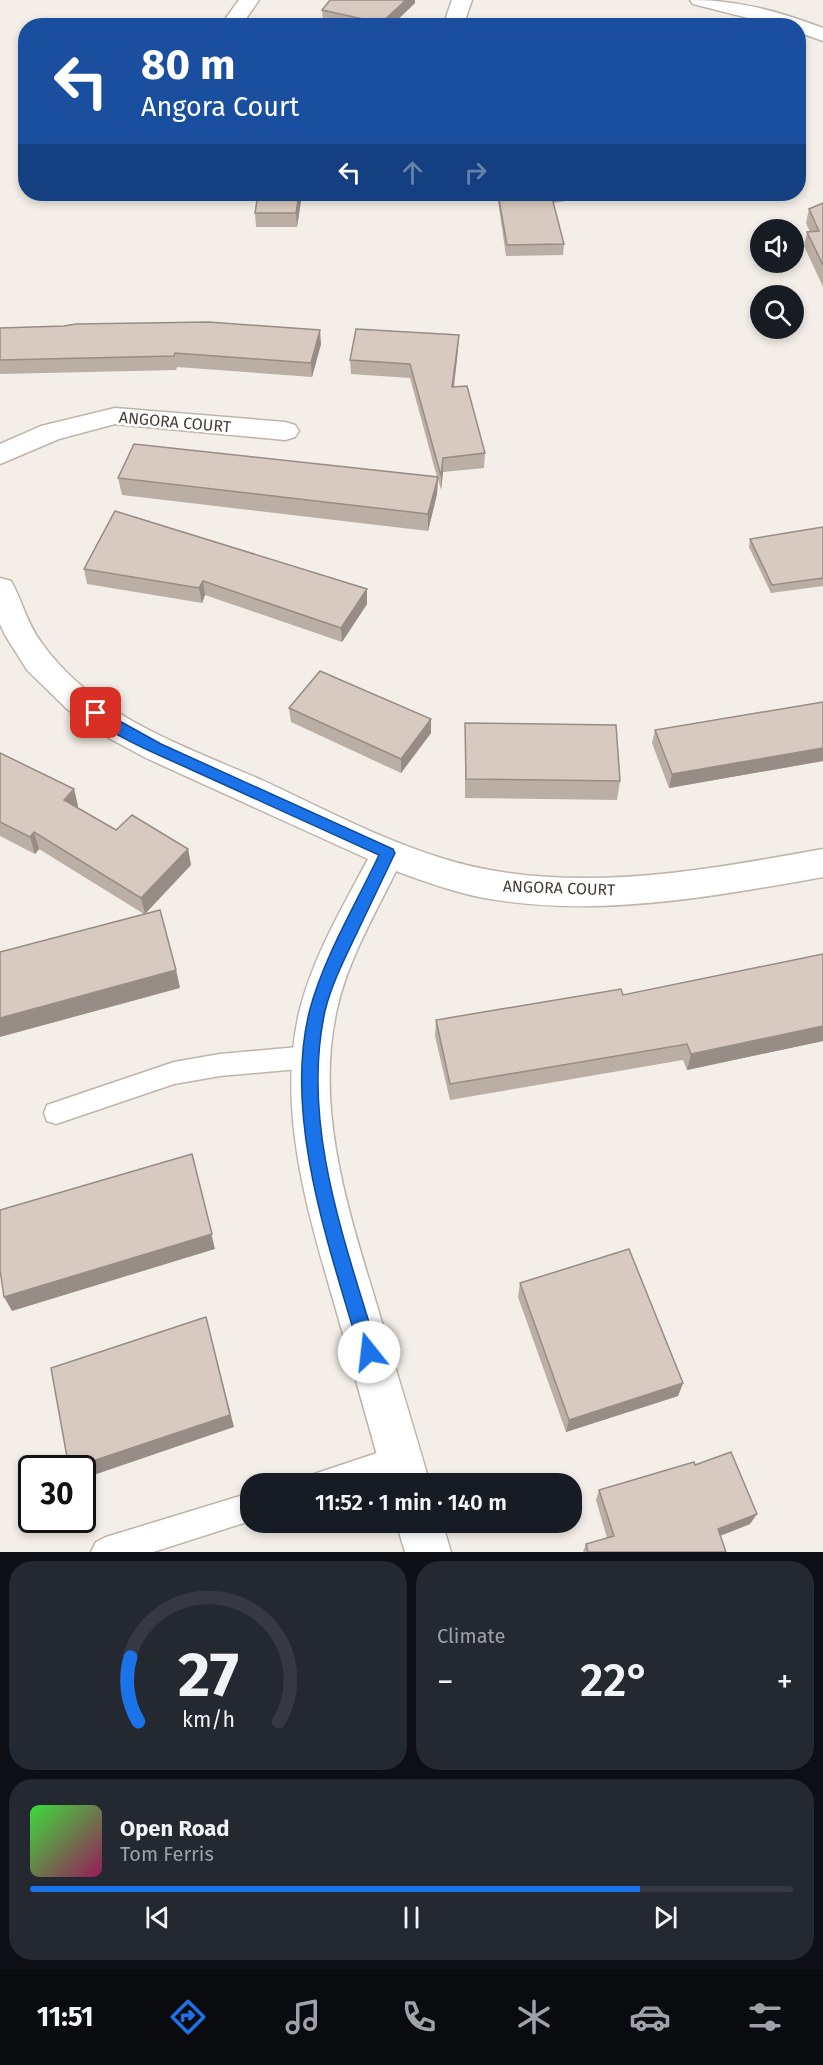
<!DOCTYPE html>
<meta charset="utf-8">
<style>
:root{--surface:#171b24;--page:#242831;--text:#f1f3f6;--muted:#9ea1a6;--line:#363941;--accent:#1a73e8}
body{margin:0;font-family:"Fira Sans",sans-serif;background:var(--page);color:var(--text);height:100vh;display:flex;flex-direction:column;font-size:22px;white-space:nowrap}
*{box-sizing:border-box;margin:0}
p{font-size:20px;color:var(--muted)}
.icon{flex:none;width:33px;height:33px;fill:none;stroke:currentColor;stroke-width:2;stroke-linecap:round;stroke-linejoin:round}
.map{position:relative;height:1552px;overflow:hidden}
.panel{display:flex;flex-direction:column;gap:9px;padding:9px;background:#0d0f14;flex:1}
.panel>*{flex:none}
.banner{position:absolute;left:18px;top:18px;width:788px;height:183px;border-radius:24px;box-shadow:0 3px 9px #0003;background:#1a4fa0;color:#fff;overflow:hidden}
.controls{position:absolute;left:750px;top:219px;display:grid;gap:12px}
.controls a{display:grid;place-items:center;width:54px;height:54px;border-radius:50%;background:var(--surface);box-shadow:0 3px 9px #0003;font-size:30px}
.speed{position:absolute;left:18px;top:1455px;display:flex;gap:12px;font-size:30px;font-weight:700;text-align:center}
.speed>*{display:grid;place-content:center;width:78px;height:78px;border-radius:50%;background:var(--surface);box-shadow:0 3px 9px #0003;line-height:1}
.speed .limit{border:3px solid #111;border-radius:9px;background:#fff;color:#111}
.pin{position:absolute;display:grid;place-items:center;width:51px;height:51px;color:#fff;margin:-26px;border-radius:12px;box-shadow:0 3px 9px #0006}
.me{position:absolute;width:66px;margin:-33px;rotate:344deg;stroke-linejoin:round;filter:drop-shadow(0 0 4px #0008)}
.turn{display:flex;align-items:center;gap:21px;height:126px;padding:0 24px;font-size:27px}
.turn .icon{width:78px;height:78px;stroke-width:2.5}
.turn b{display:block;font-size:42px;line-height:51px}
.lanes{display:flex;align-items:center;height:57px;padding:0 24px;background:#0003;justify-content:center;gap:30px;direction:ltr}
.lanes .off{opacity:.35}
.big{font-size:45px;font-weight:600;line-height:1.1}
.panel .tile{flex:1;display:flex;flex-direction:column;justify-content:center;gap:9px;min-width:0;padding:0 21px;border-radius:24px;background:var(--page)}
.panel .dial{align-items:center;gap:0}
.dial svg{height:156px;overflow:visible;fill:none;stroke:var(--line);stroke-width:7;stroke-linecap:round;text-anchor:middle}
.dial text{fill:var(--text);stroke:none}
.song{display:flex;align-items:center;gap:18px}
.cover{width:72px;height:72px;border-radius:9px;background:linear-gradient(135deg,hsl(120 70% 55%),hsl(330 70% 35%))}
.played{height:6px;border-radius:3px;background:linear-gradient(90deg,var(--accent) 80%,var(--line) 80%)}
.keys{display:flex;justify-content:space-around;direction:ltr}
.heat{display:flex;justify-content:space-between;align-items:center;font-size:33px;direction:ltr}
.panel .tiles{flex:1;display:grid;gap:9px;grid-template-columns:1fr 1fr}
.tile:last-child{grid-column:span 2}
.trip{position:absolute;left:240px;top:1473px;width:342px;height:60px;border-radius:24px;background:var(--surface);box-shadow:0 3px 9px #0003;font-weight:600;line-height:60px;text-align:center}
.tab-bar{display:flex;height:96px;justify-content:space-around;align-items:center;background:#090b0e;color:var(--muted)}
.tab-bar .icon{width:42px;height:42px}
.tab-bar .selected{color:var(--accent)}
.tab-bar b{font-size:27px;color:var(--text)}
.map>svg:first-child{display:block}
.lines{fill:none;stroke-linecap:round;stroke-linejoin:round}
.lane-casing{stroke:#bfb4aa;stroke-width:3}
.street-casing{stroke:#bfb4aa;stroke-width:3}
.lane{fill:#fff;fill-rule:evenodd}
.street{fill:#fff;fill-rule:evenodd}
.wall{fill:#baaea5}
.shaded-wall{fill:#978d86}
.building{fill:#d8cac0;stroke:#978d86;stroke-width:1.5}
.route{fill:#1a73e8;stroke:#114b97;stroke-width:1.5}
.labels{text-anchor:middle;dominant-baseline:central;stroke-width:5;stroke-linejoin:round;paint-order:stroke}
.street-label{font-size:16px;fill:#463d36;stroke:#fff}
</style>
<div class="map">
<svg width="823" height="1552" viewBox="0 0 823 1552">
<rect width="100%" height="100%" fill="#f3eee7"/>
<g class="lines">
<defs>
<path id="lane" d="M310,1046l9,3 3,8 -3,8 -9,3 -90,8 -46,8 -118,40 -9,-3 -3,-8 3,-8 127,-43 46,-8z
M401,1445l10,4 4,10 -4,10 -41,15h-60l4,-10z
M250,1493v28l-97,31h-62l5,-10 10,-5z"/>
<path id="street" d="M239,0h20l-18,26h-21z
M452,0h20l-9,26h-20z
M690,0c48,0 88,11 133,28v13l-25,-9v-6h-18l-87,-22z
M115,408l170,14 10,3 4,6 -4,6 -10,3 -170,-16 -56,15 -59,25v-20l41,-18z
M0,578l11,3c11,19 16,43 30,61 53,75 143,104 223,139 58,27 116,58 177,77 124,39 258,13 382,-9v28c-113,20 -229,42 -344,20 -28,-6 -56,-16 -83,-26 -22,45 -48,89 -59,138 -23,101 12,204 41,300 17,58 35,116 52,175h-45c-16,-58 -32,-114 -48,-171 -28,-97 -62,-203 -37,-304 14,-54 42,-101 68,-150l-222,-101 -41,-22 -38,-27 -40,-39 -22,-35 -5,-11z
M396,1522h46l9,30h-46z"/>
</defs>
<use href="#lane" class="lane-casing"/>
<use href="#street" class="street-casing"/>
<use href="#lane" class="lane"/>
<use href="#street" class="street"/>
</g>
<path class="wall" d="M415,3l-24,23h-50l-18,-5 -1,-11z
M258,194h44l-5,33h-41l-1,-14z
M497,194h68v7l-12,2 11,41 -1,11 -57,1z
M823,203v84l-19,-41 3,-14h3l-4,-9 3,-14z
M0,328l321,16 -9,33 -135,-10 -1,3 -176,4z
M459,335l-1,14 -4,38 31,66 -1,15 -41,4 -2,18 -3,-11 -1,15 -9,37 -306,-36 -4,-17 319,-1 -27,-99 -59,-4 -1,-14z
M823,527v59l-52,7 -22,-46 1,-8z
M84,569l283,20v15l-25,38 -137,-47 -3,8 -115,-19z
M823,702v59l-154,27 -17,-45 3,-13z
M289,708l142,11v14l-30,40 -110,-51z
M465,723l155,58 -3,19 -152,-2z
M0,753l74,36 4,17 -1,1 39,23 72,19 3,16 -46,48 31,57 4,18 -36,-74 -105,-65 -4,5 -35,-18z
M823,954v87l-136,29 -4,-10 -233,40 -15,-64 1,-16 187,-25z
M520,1283l163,100 -5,13 -112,36 -48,-135z
M695,1465l55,59 -30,12 6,16h-143l3,-8 21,-6 -11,-38 3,-10z"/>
<path class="shaded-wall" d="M406,0h9v3l-24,23h-10v-3z
M299,194h3l-5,33 -1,-14z
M320,330l1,14 -9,33 -1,-14z
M459,335l-1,14 -6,53v-15z
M443,458v14l-2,18v-14z
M438,477l-1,17 -9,37v-17z
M203,581l2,14 -3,8 -3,-15z
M367,589v15l-25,38 -1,-14z
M431,719v14l-30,40v-14z
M823,748v13l-154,27 3,-14z
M74,789l4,17 -9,11 -5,-17z
M34,832l5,17 -4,5 -5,-17z
M188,849l3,16 -46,49 -4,-16z
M176,970l4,18 -180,49v-19z
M823,1026v15l-136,29 4,-16z
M192,1154l23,95 -203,62 -8,-14z
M206,1317l28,110 -152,52v-11h-10z
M683,1383l-5,13 -112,36 3,-12z
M757,1514l-7,10 -38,15 6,-10z"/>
<path class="building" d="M330,0h76l-25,23 -59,-13z
M258,194h41l-3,19h-41z
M498,194h53l13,50 -57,1z
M823,203v62l-16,-33 12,-1 -10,-22z
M209,322l111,8 -9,33 -136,-10 -1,3 -174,4v-32l64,-2 12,-2z
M356,329l103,6 -7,52 15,-1 18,67 -42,5 -2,18 -31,-112 -60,-4z
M134,444l304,33 -10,37 -310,-36z
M115,511l252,78 -26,39 -138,-47 -4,7 -115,-19z
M823,527v51l-51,7 -22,-46z
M320,671l111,48 -30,40 -112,-51z
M823,702v46l-151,26 -17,-44z
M465,723l151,2 4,56 -154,-2z
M0,753l74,36 -10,11 52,30 16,-15 56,34 -47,49 -107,-66 -4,5 -30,-15z
M160,910l16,60 -176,48v-66z
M823,954v72l-132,28 -4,-10 -237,40 -14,-64 185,-31 2,6z
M192,1154l20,80 -208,63 -4,-27v-60z
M629,1249l54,134 -114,37 -49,-137z
M206,1317l24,98 -158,53h-3l-18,-100z
M731,1452l26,62 -39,15 8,23h-138l-2,-8 28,-8 -15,-46 95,-28 1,3z"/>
<path class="route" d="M96,708l65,36 232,105 2,4c-14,29 -27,57 -41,86 -11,23 -23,47 -29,72 -25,114 21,233 53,341l-3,7 -6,2 -6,-2 -3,-7c-30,-103 -78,-236 -50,-343 14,-52 46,-105 69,-154 -61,-28 -123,-56 -185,-84 -23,-11 -92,-38 -104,-58z"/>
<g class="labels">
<g class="street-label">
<text transform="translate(175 422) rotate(5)">ANGORA COURT</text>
<text transform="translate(559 888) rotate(2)">ANGORA COURT</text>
</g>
</g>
</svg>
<div class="controls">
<a><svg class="icon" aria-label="sound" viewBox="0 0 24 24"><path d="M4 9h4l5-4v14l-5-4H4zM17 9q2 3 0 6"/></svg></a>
<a><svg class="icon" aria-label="search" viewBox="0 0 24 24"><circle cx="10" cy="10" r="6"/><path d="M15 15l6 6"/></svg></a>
</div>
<div class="speed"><div class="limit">30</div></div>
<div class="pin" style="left:96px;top:713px;background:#d93025"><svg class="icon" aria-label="arrive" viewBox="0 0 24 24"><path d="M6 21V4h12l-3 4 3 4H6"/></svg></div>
<svg class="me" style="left:369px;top:1352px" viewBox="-20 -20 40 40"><circle r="19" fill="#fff"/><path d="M0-13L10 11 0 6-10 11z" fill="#1a73e8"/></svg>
<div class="trip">11:52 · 1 min · 140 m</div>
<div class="banner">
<div class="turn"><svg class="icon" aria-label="left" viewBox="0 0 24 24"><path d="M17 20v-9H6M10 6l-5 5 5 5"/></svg><div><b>80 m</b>Angora Court</div></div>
<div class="lanes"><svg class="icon" aria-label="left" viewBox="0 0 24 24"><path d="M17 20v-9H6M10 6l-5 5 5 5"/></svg><svg class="icon off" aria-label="ahead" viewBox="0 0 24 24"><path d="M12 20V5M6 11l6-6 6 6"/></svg><svg class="icon off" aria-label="right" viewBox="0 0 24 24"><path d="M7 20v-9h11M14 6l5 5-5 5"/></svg></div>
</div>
</div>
<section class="panel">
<div class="tiles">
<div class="tile dial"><svg viewBox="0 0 100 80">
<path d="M14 69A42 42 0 1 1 86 69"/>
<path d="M14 69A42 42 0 0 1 10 36" stroke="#1a73e8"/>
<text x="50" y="56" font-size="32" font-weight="700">27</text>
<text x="50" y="72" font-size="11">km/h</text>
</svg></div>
<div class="tile"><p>Climate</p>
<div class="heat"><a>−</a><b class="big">22°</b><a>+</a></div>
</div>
<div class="tile">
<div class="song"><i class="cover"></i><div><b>Open Road</b><p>Tom Ferris</p></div></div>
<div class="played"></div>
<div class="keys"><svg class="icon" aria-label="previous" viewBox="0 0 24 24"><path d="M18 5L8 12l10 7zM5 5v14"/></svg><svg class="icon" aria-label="pause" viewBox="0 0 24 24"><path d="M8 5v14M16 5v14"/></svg><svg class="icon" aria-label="next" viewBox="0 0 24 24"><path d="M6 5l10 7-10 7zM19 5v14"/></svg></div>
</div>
</div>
</section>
<nav class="tab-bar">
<b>11:51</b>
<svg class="icon selected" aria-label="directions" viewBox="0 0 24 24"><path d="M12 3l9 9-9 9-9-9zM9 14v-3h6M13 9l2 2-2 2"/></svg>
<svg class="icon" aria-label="music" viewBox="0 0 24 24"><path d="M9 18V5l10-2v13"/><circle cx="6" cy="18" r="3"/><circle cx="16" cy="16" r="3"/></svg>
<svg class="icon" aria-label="phone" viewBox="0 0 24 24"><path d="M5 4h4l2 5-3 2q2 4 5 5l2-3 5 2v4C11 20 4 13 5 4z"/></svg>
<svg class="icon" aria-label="climate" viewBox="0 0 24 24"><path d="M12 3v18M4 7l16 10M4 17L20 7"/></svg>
<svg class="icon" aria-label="car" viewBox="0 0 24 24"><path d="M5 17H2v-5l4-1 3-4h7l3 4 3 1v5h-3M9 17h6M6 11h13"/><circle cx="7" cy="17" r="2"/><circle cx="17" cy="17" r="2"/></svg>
<svg class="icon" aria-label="filters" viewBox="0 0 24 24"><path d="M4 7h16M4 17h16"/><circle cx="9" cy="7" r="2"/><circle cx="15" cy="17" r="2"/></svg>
</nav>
